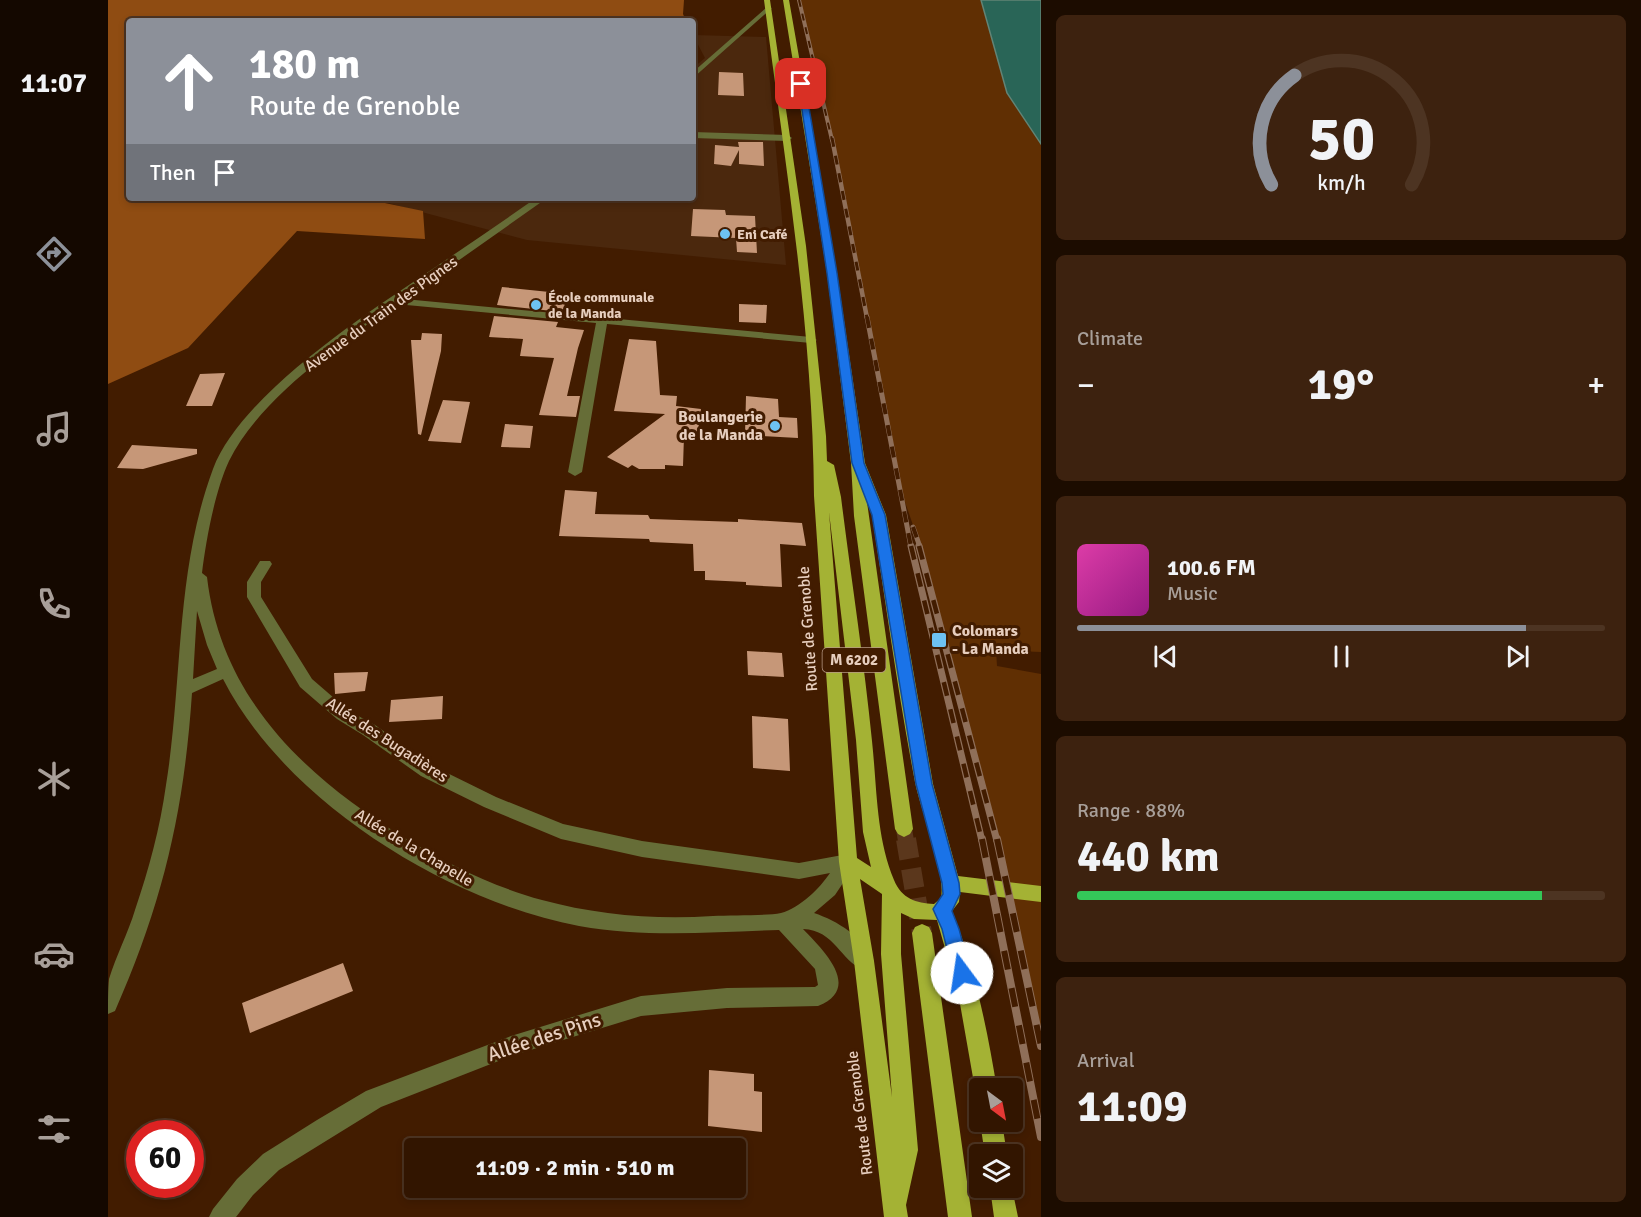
<!DOCTYPE html>
<meta charset="utf-8">
<style>
:root{--surface:#321500;--page:#3d220f;--text:#f1f3f6;--muted:#a89f99;--line:#4d3422;--accent:#8c9099}
body{margin:0;font-family:Signika,sans-serif;background:var(--page);color:var(--text);height:100vh;display:flex;flex-direction:column;font-size:22px;white-space:nowrap}
*{box-sizing:border-box;margin:0}
p{font-size:20px;color:var(--muted)}
.icon{flex:none;width:33px;height:33px;fill:none;stroke:currentColor;stroke-width:2;stroke-linecap:round;stroke-linejoin:round}
.map{position:relative;flex:1;overflow:hidden}
.details{display:flex;flex-direction:column;gap:15px;padding:15px;background:#1c0c00;width:600px}
.details>*{flex:none}
.hud{position:absolute;left:18px;top:18px;width:570px;height:183px;border-radius:6px;box-shadow:0 3px 9px #0003,0 0 0 2px var(--line);background:#8c9099;color:#fff;overflow:hidden}
.needle{width:39px;rotate:148deg}
.buttons{position:absolute;left:861px;top:1078px;display:grid;gap:12px}
.buttons a{display:grid;place-items:center;width:54px;height:54px;border-radius:6px;background:var(--surface);box-shadow:0 3px 9px #0003,0 0 0 2px var(--line);font-size:30px}
.speed{position:absolute;left:18px;top:1120px;display:flex;gap:12px;font-size:30px;font-weight:700;text-align:center}
.speed>*{display:grid;place-content:center;width:78px;height:78px;border-radius:50%;background:var(--surface);box-shadow:0 3px 9px #0003,0 0 0 2px var(--line);line-height:1}
.speed .limit{border:9px solid #d22;background:#fff;color:#111}
.pin{position:absolute;display:grid;place-items:center;width:51px;height:51px;color:#fff;margin:-26px;border-radius:12px;box-shadow:0 3px 9px #0006}
.me{position:absolute;width:66px;margin:-33px;rotate:346deg;stroke-linejoin:round;filter:drop-shadow(0 0 4px #0008)}
.turn{display:flex;align-items:center;gap:21px;height:126px;padding:0 24px;font-size:27px}
.turn .icon{width:78px;height:78px;stroke-width:2.5}
.turn b{display:block;font-size:42px;line-height:51px}
.then{display:flex;align-items:center;height:57px;padding:0 24px;background:#0003;gap:12px;font-size:22px}
.big{font-size:45px;font-weight:700;line-height:1.1}
.details .card{flex:1;display:flex;flex-direction:column;justify-content:center;gap:9px;min-width:0;padding:0 21px;border-radius:9px;background:var(--page)}
.details .dial{align-items:center;gap:0}
.dial svg{height:156px;overflow:visible;fill:none;stroke:var(--line);stroke-width:7;stroke-linecap:round;text-anchor:middle}
.dial text{fill:var(--text);stroke:none}
.song{display:flex;align-items:center;gap:18px}
.cover{width:72px;height:72px;border-radius:9px;background:linear-gradient(135deg,hsl(320 70% 55%),hsl(310 70% 35%))}
.played{height:6px;border-radius:3px;background:linear-gradient(90deg,var(--accent) 85%,var(--line) 85%)}
.keys{display:flex;justify-content:space-around;direction:ltr}
.heat{display:flex;justify-content:space-between;align-items:center;font-size:33px;direction:ltr}
.charge{height:9px;border-radius:4px;background:linear-gradient(90deg,#34c759 88%,var(--line) 0)}
.trip{position:absolute;left:296px;top:1138px;width:342px;height:60px;border-radius:6px;background:var(--surface);box-shadow:0 3px 9px #0003,0 0 0 2px var(--line);font-weight:700;line-height:60px;text-align:center}
main{display:flex;flex:1;min-height:0}
.dock{display:flex;flex-direction:column;width:108px;justify-content:space-around;align-items:center;background:#140800;color:var(--muted)}
.dock .icon{width:42px;height:42px}
.dock .selected{color:var(--accent)}
.dock b{font-size:27px;color:var(--text)}
.map>svg:first-child{display:block}
.built{fill:#4b280d}
.green{fill:#602f03}
.forest{fill:#8f4c12}
.water{fill:#296557;stroke:#628476;stroke-width:1.5}
.building{fill:#c69778}
.lines{fill:none;stroke-linecap:round;stroke-linejoin:round}
.major-tunnel-far1{stroke:#5b371c;stroke-width:16;stroke-dasharray:16 8;stroke-linecap:butt}
.major-tunnel{stroke:#5b371c;stroke-width:20;stroke-dasharray:20 10;stroke-linecap:butt}
.minor{fill:#666d37;fill-rule:evenodd}
.major{fill:#a4b234;fill-rule:evenodd}
.rail-far4-casing{stroke:#8f6f59;stroke-width:4}
.rail-far3-casing{stroke:#8f6f59;stroke-width:4.5}
.rail-far2-casing{stroke:#8f6f59;stroke-width:5}
.rail-far1-casing{stroke:#8f6f59;stroke-width:7}
.rail-casing{stroke:#8f6f59;stroke-width:8}
.rail-far4{stroke:#421c00;stroke-width:2;stroke-dasharray:7;stroke-linecap:butt}
.rail-far3{stroke:#421c00;stroke-width:3;stroke-dasharray:9;stroke-linecap:butt}
.rail-far2{stroke:#421c00;stroke-width:4;stroke-dasharray:11;stroke-linecap:butt}
.rail-far1{stroke:#421c00;stroke-width:4.5;stroke-dasharray:14;stroke-linecap:butt}
.rail{stroke:#421c00;stroke-width:6;stroke-dasharray:19;stroke-linecap:butt}
.route{fill:#1a73e8;stroke:#114b97;stroke-width:1.5}
.poi-dot{fill:#6dc2f3;stroke:#421c00;stroke-width:2}
.labels{text-anchor:middle;dominant-baseline:central;stroke-width:6;stroke-linejoin:round;paint-order:stroke}
.far-poi-label{font-size:14px;font-weight:bold;fill:#e7cebe;stroke:#421c00;text-anchor:start}
.shield{fill:#421c00;stroke:#b69985;stroke-width:1.5}
.shield-label{font-size:15px;font-weight:bold;fill:#e7cebe}
.street-label{font-size:16px;fill:#e7cebe;stroke:#421c00}
.poi-label{font-size:16px;font-weight:bold;fill:#e7cebe;stroke:#421c00;text-anchor:end}
.near-street-label{font-size:20px;fill:#e7cebe;stroke:#421c00}
</style>
<main>
<nav class="dock">
<b>11:07</b>
<svg class="icon selected" aria-label="directions" viewBox="0 0 24 24"><path d="M12 3l9 9-9 9-9-9zM9 14v-3h6M13 9l2 2-2 2"/></svg>
<svg class="icon" aria-label="music" viewBox="0 0 24 24"><path d="M9 18V5l10-2v13"/><circle cx="6" cy="18" r="3"/><circle cx="16" cy="16" r="3"/></svg>
<svg class="icon" aria-label="phone" viewBox="0 0 24 24"><path d="M5 4h4l2 5-3 2q2 4 5 5l2-3 5 2v4C11 20 4 13 5 4z"/></svg>
<svg class="icon" aria-label="climate" viewBox="0 0 24 24"><path d="M12 3v18M4 7l16 10M4 17L20 7"/></svg>
<svg class="icon" aria-label="car" viewBox="0 0 24 24"><path d="M5 17H2v-5l4-1 3-4h7l3 4 3 1v5h-3M9 17h6M6 11h13"/><circle cx="7" cy="17" r="2"/><circle cx="17" cy="17" r="2"/></svg>
<svg class="icon" aria-label="filters" viewBox="0 0 24 24"><path d="M4 7h16M4 17h16"/><circle cx="9" cy="7" r="2"/><circle cx="15" cy="17" r="2"/></svg>
</nav>
<div class="map">
<svg width="933" height="1217" viewBox="0 0 933 1217">
<rect width="100%" height="100%" fill="#421c00"/>
<path class="built" d="M585,35l73,2 20,228 -259,-25 -158,-42h324v-130l12,-10z"/>
<path class="green" d="M691,0h182l26,93 34,51v508l-45,-2 1,16 44,8v372l-47,-219 -70,-270 -29,-84 -55,-300z"/>
<path class="forest" d="M0,0h576l-1,14 3,7h-557v177h232l62,13 2,28 -128,-8 -109,117 -80,36z"/>
<path class="water" d="M873,0h60v144l-34,-51z"/>
<path class="building" d="M611,72l24,1 1,23 -26,-1z
M630,142h25l1,24 -25,-2v-14l-8,16 -17,-2 1,-19 24,2z
M585,209l32,1 1,5 29,1 2,37 -20,-1 -1,-14 -45,-2z
M394,287l67,7 -7,18 -65,-7z
M631,304l28,1 -1,18 -27,-1z
M386,316l64,6 -2,5 28,3 -6,18 -11,48h13l-4,21 -37,-2 15,-57 -34,-2 3,-17 -34,-2z
M314,333l20,1 -1,17 -20,84 -3,-1 -7,-94h10z
M521,339l27,2 4,54 17,1 -1,10 25,3 -4,29 -13,-2 -1,30 -18,-1v4h-26l-7,-4 -4,3 -21,-11 58,-43 -51,-3z
M117,373l-13,33h-26l14,-32z
M638,396l32,3 1,18 18,1 1,20 -53,-3z
M335,400l27,2 -9,41 -33,-2z
M397,424l28,2 -3,22 -29,-1z
M24,445l65,4v5l-54,15 -26,-1z
M457,490l32,2 -2,22 53,1 2,4 88,3v-3l64,4 4,23 -26,-2 2,43 -36,-2v-3l-41,-2v-9h-11l-1,-27 -43,-2 -1,-3 -90,-3z
M639,651l35,2 2,24 -36,-2z
M260,672l-3,19 -30,3 -1,-21z
M335,696l-1,23 -53,3 2,-22z
M644,716l36,3 2,52 -37,-3z
M235,963l10,28 -103,42 -8,-30z
M601,1070l45,4v17l8,1v40l-54,-6z"/>
<g class="lines">
<path class="major-tunnel-far1" d="M796,829l2,12"/>
<path class="major-tunnel" d="M798,839l16,94"/>
<path class="minor" d="M659,7l5,1 -79,70v-6z
M585,132l95,3 4,3 -4,3 -95,-3z
M428,198h11l-143,101 407,38 6,3 -6,3 -204,-19 -25,148 -7,4 -7,-4 28,-149 -200,-19c-55,39 -137,95 -167,157 -14,30 -23,79 -27,112l5,4c14,121 98,200 198,261 42,26 89,49 137,62 55,15 114,20 171,16 18,-1 53,0 68,-3 19,-5 39,-25 49,-40l-31,6 -157,-22 -81,-18 -77,-32 -63,-31 -58,-41 -26,-16 -37,-32 -53,-90v-15l13,-21h10l2,3 -11,18v15l51,82 37,32 26,14 58,41 63,31 67,27 79,17 157,22 49,-9 7,2 2,6 -22,33 -21,18c24,8 49,24 60,48l-3,6 -7,3c-24,-9 -29,-40 -61,-41 20,21 60,59 15,77l-91,2 -86,8 -130,40 -130,51 -102,63 -26,25 -17,22h-27l4,-8 24,-30 26,-25 54,-34 49,-29 145,-55 130,-40 86,-8 88,-1 3,-2 -3,-16 -36,-39c-68,2 -132,8 -200,-4 -133,-25 -294,-125 -356,-247l-31,14c-8,119 -29,209 -77,318l-7,3c0,-11 0,-25 1,-35 7,-23 19,-46 26,-69 14,-41 25,-82 31,-125 17,-105 9,-214 47,-316 28,-75 156,-157 221,-201 34,-23 68,-46 102,-70zM89,611l10,34 10,24 -24,10z"/>
<path class="major" d="M656,0h6l36,246 20,190 1,25 7,4 7,32c10,81 23,163 31,244 5,46 4,96 22,139 8,19 22,23 40,24l7,-6c5,-28 -20,-86 -26,-116 -17,-88 -29,-178 -43,-267l-5,-13 46,327 -3,5 -6,3 -6,-3 -3,-5 -41,-313 -3,-53 -24,-190 -44,-273h6l48,273 28,190 21,52 47,269 25,92 83,10v16l-81,-10 -1,10 -7,9c23,58 35,117 45,178h-17v8l-5,-8 -16,-91 -22,-78 -23,-1 -13,-6v41l17,196 -12,55 2,12h-24l-30,-256 -15,-99 -25,-366c-1,-166 -29,-332 -50,-496zM721,512l27,228 7,92 8,35 -14,-9zM752,879l22,15 -1,60 11,143 -18,-136z
M814,924l7,3 3,6 40,284h-24l-36,-284 3,-6z
M872,1122h22l5,33h-22z
M882,1188h22l6,29h-24z"/>
<defs>
<path id="rail-far4" d="M691,0l33,140"/>
<path id="rail-far3" d="M724,138l35,180"/>
<path id="rail-far2" d="M759,317l44,230
M805,527l7,20"/>
<path id="rail-far1" d="M803,546l71,295
M811,546l78,295"/>
<path id="rail" d="M874,839l59,298
M889,839l44,207"/>
</defs>
<use href="#rail-far4" class="rail-far4-casing"/>
<use href="#rail-far3" class="rail-far3-casing"/>
<use href="#rail-far2" class="rail-far2-casing"/>
<use href="#rail-far1" class="rail-far1-casing"/>
<use href="#rail" class="rail-casing"/>
<use href="#rail-far4" class="rail-far4"/>
<use href="#rail-far3" class="rail-far3"/>
<use href="#rail-far2" class="rail-far2"/>
<use href="#rail-far1" class="rail-far1"/>
<use href="#rail" class="rail"/>
</g>
<path class="route" d="M693,82l4,2 32,189 27,190 21,52 47,269 27,99 1,11 -8,17 7,18 12,44 -2,6 -7,3 -6,-3 -3,-6 -11,-44 -9,-20 10,-15 -1,-11 -26,-99 -44,-269 -20,-52 -25,-190 -29,-189z"/>
<g class="poi-dot">
<circle cx="617" cy="234" r="6"/>
<circle cx="428" cy="305" r="6"/>
<circle cx="667" cy="426" r="6"/>
<rect x="823" y="632" width="16" height="16" rx="3"/>
</g>
<g class="labels">
<g class="far-poi-label">
<text x="629" y="234">Eni Café</text>
<text x="440" y="297">École communale<tspan x="440" dy="16">de la Manda</tspan></text>
</g>
<rect class="shield" x="714.5" y="648" width="63" height="24" rx="4.5"/>
<g class="shield-label">
<text x="746" y="660">M 6202</text>
</g>
<g class="street-label">
<text transform="translate(273 314) rotate(-36)">Avenue du Train des Pignes</text>
<text transform="translate(700 629) rotate(-94)">Route de Grenoble</text>
<text transform="translate(279 740) rotate(33)">Allée des Bugadières</text>
<text transform="translate(306 848) rotate(31)">Allée de la Chapelle</text>
<text transform="translate(752 1113) rotate(-97)">Route de Grenoble</text>
</g>
<g class="poi-label">
<text x="655" y="417">Boulangerie<tspan x="655" dy="18">de la Manda</tspan></text>
<text x="844" y="631" text-anchor="start">Colomars<tspan x="844" dy="18">- La Manda</tspan></text>
</g>
<g class="near-street-label">
<text transform="translate(436 1037) rotate(-18)">Allée des Pins</text>
</g>
</g>
</svg>
<div class="buttons">
<a><svg class="needle" viewBox="-14 -14 28 28"><path d="M0-13l5 13h-10z" fill="#e53935"/><path d="M0 13l5-13h-10z" fill="#a89f99"/></svg></a>
<a><svg class="icon" aria-label="layers" viewBox="0 0 24 24"><path d="M12 4l9 5-9 5-9-5zM3 14l9 5 9-5"/></svg></a>
</div>
<div class="speed"><div class="limit">60</div></div>
<div class="pin" style="left:693px;top:84px;background:#d93025"><svg class="icon" aria-label="arrive" viewBox="0 0 24 24"><path d="M6 21V4h12l-3 4 3 4H6"/></svg></div>
<svg class="me" style="left:854px;top:973px" viewBox="-20 -20 40 40"><circle r="19" fill="#fff"/><path d="M0-13L10 11 0 6-10 11z" fill="#1a73e8"/></svg>
<div class="trip">11:09 · 2 min · 510 m</div>
<div class="hud">
<div class="turn"><svg class="icon" aria-label="ahead" viewBox="0 0 24 24"><path d="M12 20V5M6 11l6-6 6 6"/></svg><div><b>180 m</b>Route de Grenoble</div></div>
<div class="then">Then<svg class="icon" aria-label="arrive" viewBox="0 0 24 24"><path d="M6 21V4h12l-3 4 3 4H6"/></svg></div>
</div>
</div>
<section class="details">
<div class="card dial"><svg viewBox="0 0 100 80">
<path d="M14 69A42 42 0 1 1 86 69"/>
<path d="M14 69A42 42 0 0 1 26 13" stroke="#8c9099"/>
<text x="50" y="56" font-size="32" font-weight="700">50</text>
<text x="50" y="72" font-size="11">km/h</text>
</svg></div>
<div class="card"><p>Climate</p>
<div class="heat"><a>−</a><b class="big">19°</b><a>+</a></div>
</div>
<div class="card">
<div class="song"><i class="cover"></i><div><b>100.6 FM</b><p>Music</p></div></div>
<div class="played"></div>
<div class="keys"><svg class="icon" aria-label="previous" viewBox="0 0 24 24"><path d="M18 5L8 12l10 7zM5 5v14"/></svg><svg class="icon" aria-label="pause" viewBox="0 0 24 24"><path d="M8 5v14M16 5v14"/></svg><svg class="icon" aria-label="next" viewBox="0 0 24 24"><path d="M6 5l10 7-10 7zM19 5v14"/></svg></div>
</div>
<div class="card"><p>Range · 88%</p><b class="big">440 km</b><div class="charge"></div></div>
<div class="card"><p>Arrival</p><b class="big">11:09</b></div>
</section>
</main>
